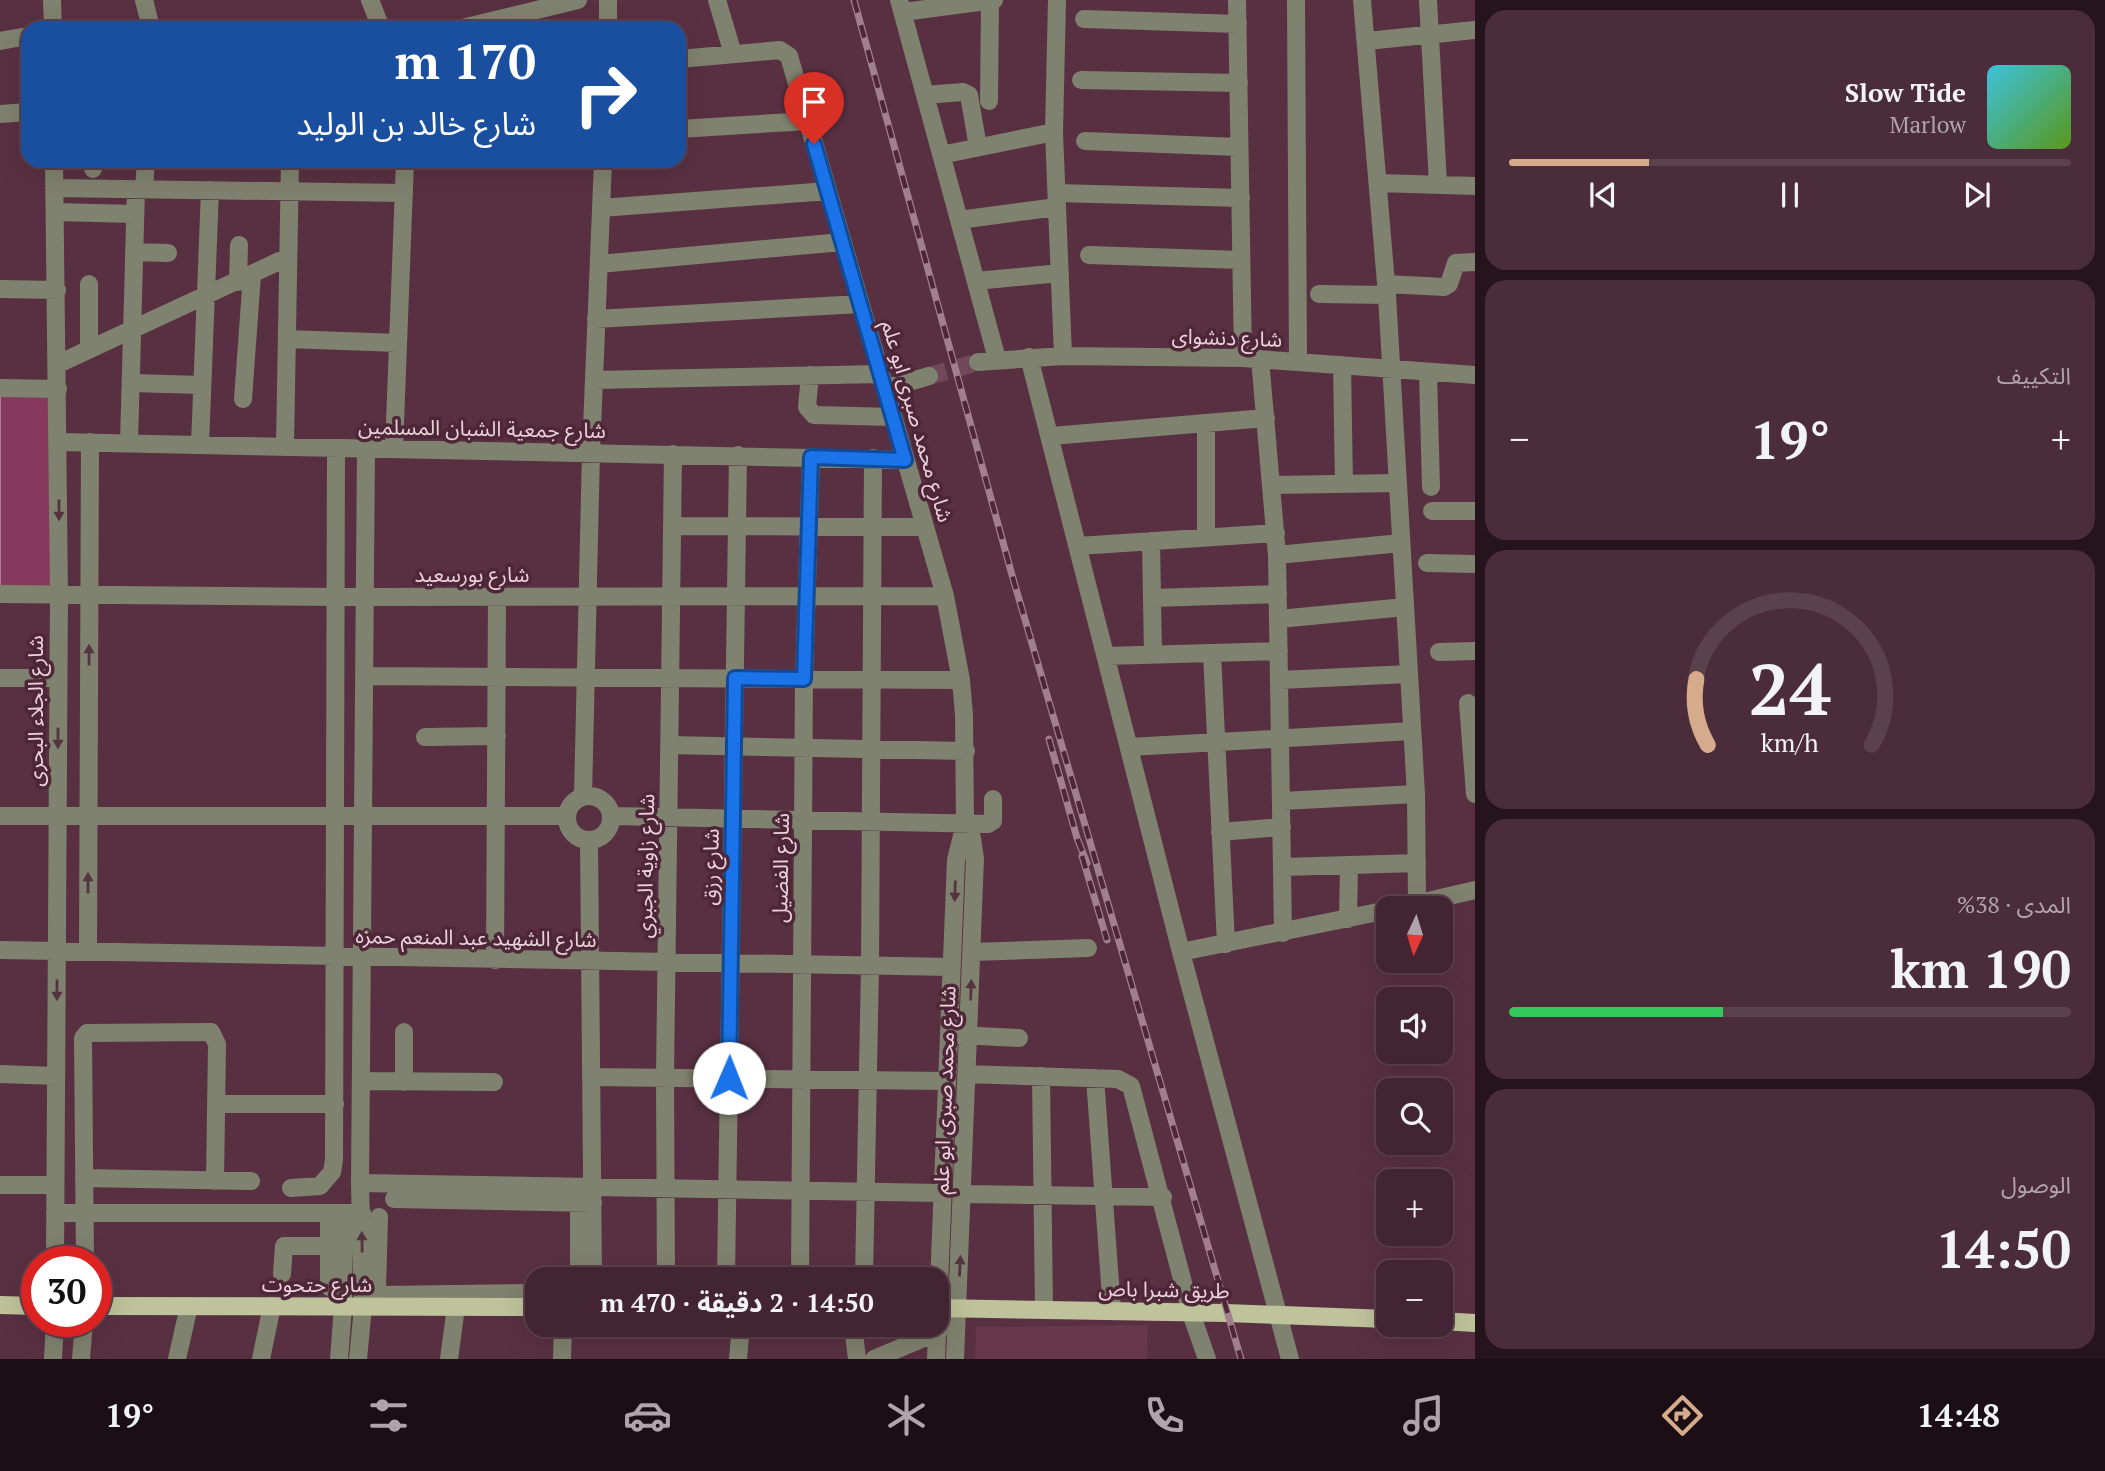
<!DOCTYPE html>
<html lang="ar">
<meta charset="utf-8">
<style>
:root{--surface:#432432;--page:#4a2c3a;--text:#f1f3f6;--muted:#afa4ac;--line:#5b414d;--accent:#d6ab8b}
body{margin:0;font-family:"PT Serif","Noto Sans Arabic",serif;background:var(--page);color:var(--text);direction:rtl;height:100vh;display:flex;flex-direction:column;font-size:26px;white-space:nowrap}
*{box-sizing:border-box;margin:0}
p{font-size:23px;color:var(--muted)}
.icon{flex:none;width:38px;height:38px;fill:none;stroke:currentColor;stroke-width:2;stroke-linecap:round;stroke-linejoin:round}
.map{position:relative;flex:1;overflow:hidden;direction:ltr}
.panel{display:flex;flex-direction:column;gap:10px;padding:10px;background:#25141c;width:630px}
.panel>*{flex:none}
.guide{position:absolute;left:21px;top:21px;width:665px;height:147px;border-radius:21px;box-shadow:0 7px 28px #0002,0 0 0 2px var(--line);direction:rtl;background:#1a4fa0;color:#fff;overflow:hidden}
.needle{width:46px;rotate:184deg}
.controls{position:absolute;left:1376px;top:896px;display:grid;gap:14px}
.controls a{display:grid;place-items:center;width:77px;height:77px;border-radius:14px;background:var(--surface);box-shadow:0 7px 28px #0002,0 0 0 2px var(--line);font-size:35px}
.speed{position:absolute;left:21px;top:1246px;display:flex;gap:14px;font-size:35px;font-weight:700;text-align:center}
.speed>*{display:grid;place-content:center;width:91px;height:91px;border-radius:50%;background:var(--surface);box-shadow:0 7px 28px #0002,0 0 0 2px var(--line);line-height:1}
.speed .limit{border:10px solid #d22;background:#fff;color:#111}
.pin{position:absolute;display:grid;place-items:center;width:60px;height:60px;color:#fff;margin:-72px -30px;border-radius:50% 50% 50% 0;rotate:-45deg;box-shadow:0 0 7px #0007}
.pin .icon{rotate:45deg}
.me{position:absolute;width:77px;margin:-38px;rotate:1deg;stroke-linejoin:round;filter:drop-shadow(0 0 5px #0008)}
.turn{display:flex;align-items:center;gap:24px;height:147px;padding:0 35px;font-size:32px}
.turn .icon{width:91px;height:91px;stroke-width:2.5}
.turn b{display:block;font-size:49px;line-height:60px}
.big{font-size:52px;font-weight:700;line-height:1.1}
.panel .card{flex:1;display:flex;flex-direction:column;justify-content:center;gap:10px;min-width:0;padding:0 24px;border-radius:21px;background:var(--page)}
.panel .dial{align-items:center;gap:0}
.dial svg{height:182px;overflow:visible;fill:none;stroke:var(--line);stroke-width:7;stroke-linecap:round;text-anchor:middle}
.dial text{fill:var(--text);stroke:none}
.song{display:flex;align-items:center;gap:21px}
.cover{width:84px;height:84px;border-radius:10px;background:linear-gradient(135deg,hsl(190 70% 55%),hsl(90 70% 35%))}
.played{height:7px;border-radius:4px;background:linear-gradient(90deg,var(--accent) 25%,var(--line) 25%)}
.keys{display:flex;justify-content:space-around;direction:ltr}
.heat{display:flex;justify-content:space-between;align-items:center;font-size:38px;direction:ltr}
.charge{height:10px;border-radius:5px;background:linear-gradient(90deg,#34c759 38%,var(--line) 0)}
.trip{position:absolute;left:525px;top:1267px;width:424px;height:70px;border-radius:21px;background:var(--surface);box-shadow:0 7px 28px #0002,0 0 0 2px var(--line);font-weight:700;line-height:70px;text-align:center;direction:rtl}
.tab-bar{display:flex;height:112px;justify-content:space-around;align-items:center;background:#1b0e14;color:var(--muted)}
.tab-bar .icon{width:49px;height:49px}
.tab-bar .on{color:var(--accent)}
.tab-bar b{font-size:32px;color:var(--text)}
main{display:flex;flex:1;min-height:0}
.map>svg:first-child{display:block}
.built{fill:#67374c}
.building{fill:#87385d;stroke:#a9798d;stroke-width:2}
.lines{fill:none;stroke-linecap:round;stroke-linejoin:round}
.minor-tunnel{stroke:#6f4859;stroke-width:18;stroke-dasharray:18 9;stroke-linecap:butt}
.minor{stroke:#7f826e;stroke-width:18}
.major{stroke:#bec39b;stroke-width:18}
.rail-casing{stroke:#a17f8d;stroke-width:7}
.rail{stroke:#4d2637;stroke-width:4.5;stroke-dasharray:13;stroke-linecap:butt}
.oneway{fill:#54343f}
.route-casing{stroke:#114b97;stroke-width:18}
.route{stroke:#1a73e8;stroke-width:12}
.labels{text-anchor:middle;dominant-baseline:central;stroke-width:7;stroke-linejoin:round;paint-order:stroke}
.street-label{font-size:21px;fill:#ecd1db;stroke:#4d2637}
</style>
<main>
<section class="panel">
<div class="card">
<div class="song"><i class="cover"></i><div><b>Slow Tide</b><p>Marlow</p></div></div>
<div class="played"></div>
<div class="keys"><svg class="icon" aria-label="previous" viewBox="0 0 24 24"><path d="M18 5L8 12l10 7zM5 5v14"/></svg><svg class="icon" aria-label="pause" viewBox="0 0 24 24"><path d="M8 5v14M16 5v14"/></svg><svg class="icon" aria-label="next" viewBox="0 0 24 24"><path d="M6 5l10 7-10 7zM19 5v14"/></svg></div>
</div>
<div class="card"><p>التكييف</p>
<div class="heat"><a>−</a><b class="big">19°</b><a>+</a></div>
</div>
<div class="card dial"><svg viewBox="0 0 100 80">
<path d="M14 69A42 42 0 1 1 86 69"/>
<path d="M14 69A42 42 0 0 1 9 40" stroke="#d6ab8b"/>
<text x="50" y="56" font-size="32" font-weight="700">24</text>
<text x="50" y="72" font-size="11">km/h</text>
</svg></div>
<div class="card"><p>المدى · 38%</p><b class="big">190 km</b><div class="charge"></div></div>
<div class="card"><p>الوصول</p><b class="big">14:50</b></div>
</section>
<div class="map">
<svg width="1475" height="1359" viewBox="0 0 1475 1359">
<rect width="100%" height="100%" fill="#593042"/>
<path class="built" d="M1148,1325l-1,34h-172l1,-32z"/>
<path class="building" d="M0,392l54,1v196h-54z"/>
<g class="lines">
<path class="minor-tunnel" d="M929,376l49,-14"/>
<path class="minor" d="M52,0l1,28
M144,0l7,28
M370,0l11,28
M717,0l16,54
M899,0l98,359
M1057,0l-3,132 9,224
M1237,0l6,358
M1296,0l2,362
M1362,0l25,295 29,499 1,110
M1428,0l10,184
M903,12l91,-12
M1084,19l154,5
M462,28l116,-28
M608,28v-28
M0,41l28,-5
M1367,41l108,-11
M679,59l101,-9 9,6 156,540 16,84 3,35 1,109 -9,36 -20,499
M1081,80l158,3
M925,95l38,-3 6,3 9,52
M989,101l1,-100
M0,114l28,-2
M679,129l129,-8
M1085,141l154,6
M941,155l113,-23
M54,161l5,433 -4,668
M93,161v8
M1378,183l97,3
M54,188l350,5
M144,189l2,-28
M1057,193l184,5
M601,208l227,-17
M55,212l80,2
M959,220l98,-13
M134,252l34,1
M1089,255l152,5
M599,264l243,-22
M976,281l84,-8
M238,282l1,-37
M89,284v66
M1386,284l58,3 5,-3 7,-21 19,-1
M0,289l57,1
M1319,294l68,1
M596,319l264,-15
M287,339l111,4
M1029,357l152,595 207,-42
M1260,359l17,196 6,378
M978,362l85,-6 180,2 232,17
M58,364l230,-107
M1342,365l2,119
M1428,372l3,115
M810,375l-3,32 7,8 79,2
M594,380l286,-6
M131,383l71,2
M0,388l58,1
M885,389l44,-13
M243,399l9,-124
M1206,423v114
M1051,436l215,-18
M59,442l846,18
M129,443l7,-254
M200,445l10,-255
M285,446l5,-285
M394,449l11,-288
M1272,485l125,-2
M1432,511h43
M672,526l253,1
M1151,541l2,114
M1078,546l198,-13
M1277,555l124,-12
M1427,563l48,1
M0,594l336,3 609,-1
M1152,598l126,-4
M1279,619l126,-12
M1439,652l36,-1
M1212,653l14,291
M1106,656l173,-5
M364,676l597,4
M0,678h58
M1280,680l129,-6
M1468,703l7,91
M425,737l72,-1
M669,745l297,6
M1129,747l283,-16
M567 818a22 22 0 1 1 44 0a22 22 0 1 1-44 0Z
M583,796l8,-344 12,-291
M1282,801l134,-7
M0,816h567
M612,816l376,8 5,-3v-22
M1220,832l62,-5
M589,841l4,438
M1282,867l135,-4
M1398,908l77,-18
M1348,919l1,-54
M0,950l951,17
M88,951l2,-509
M973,952l115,-4
M1181,952l109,407
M495,960l2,-363
M959,1035l60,3
M0,1074l56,2
M967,1074l151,5 13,7 60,227 16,46
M1041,1076l3,233
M591,1077l355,4
M1095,1078l17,232
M361,1081l133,1
M404,1082v-50
M216,1104h119
M84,1178l167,3
M360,1183l582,10
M0,1185h55
M291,1188l29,-2 12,-14 2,-12 2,-712
M963,1194l200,3
M394,1199l199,4
M579,1202v77
M55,1213h307
M379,1217l-2,72 4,6 156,-2
M85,1262l-2,-224 4,-5 124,-1 6,12 -2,137
M282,1274l2,-28h45
M666,1279l-1,-202 8,-623
M726,1279l12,-824
M800,1279l4,-600 7,-222
M864,1279l6,-313 3,-508
M329,1287v-74
M853,1325l4,34
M53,1359l2,-38
M81,1359l3,-38
M177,1359l12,-53
M261,1359l11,-53
M339,1359l4,-52 1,-94
M358,1359l5,-52 -3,-124 6,-735
M449,1359l7,-52
M562,1359l1,-34
M738,1359l3,-34
M874,1359l64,-27
M955,1359l20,-500 -3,-21 -7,-14"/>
<path class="major" d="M0,1305l37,1
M96,1306l441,1
M936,1308l290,5 162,6
M1440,1321l35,2"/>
<defs>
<path id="rail" d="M854,0l158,575 229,784
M1049,739l28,99 10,25
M1082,856l25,84"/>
</defs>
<use href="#rail" class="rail-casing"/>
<use href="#rail" class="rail"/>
</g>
<defs><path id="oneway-solid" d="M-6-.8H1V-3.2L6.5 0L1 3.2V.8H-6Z" transform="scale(1.75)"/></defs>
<g class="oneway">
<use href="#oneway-solid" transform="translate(59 510) rotate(90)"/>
<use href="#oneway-solid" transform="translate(89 655) rotate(-90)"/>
<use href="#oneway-solid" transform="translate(58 738) rotate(90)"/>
<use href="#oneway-solid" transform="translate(88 883) rotate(-90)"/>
<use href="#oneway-solid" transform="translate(955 891) rotate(92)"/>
<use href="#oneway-solid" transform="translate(57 990) rotate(90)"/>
<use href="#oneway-solid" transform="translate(971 990) rotate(-88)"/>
<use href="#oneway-solid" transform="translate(362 1242) rotate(-91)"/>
<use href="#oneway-solid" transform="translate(960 1266) rotate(-87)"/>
</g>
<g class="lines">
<defs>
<path id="route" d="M729,1078l6,-400 69,1 7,-222 94,3 -91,-316"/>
</defs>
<use href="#route" class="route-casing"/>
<use href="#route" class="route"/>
</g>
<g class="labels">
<g class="street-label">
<text transform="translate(1227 337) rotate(2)">شارع دنشواى</text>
<text transform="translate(918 421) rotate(74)">شارع محمد صبرى ابو علم</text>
<text transform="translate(482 428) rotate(1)">شارع جمعية الشبان المسلمين</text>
<text x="472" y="574">شارع بورسعيد</text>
<text transform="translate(35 711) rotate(-90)">شارع الجلاء البحرى</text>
<text transform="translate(645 866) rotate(-89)">شارع زاوية الجبري</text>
<text transform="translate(710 867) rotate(-89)">شارع رزق</text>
<text transform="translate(780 868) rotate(-89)">شارع الفضيل</text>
<text transform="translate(476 937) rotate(1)">شارع الشهيد عبد المنعم حمزه</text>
<text transform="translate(944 1090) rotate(-88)">شارع محمد صبرى ابو علم</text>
<text x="317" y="1284">شارع حتحوت</text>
<text transform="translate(1164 1289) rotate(1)">طريق شبرا باص</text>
</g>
</g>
</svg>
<div class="controls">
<a><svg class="needle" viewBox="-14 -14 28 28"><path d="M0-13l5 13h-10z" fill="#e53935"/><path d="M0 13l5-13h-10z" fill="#afa4ac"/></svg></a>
<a><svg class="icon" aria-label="sound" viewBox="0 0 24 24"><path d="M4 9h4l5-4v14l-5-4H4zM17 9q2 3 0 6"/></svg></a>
<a><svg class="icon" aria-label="search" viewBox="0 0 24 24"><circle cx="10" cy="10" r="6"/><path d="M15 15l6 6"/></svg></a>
<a>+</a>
<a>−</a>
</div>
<div class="speed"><div class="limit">30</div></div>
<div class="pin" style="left:814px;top:144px;background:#d93025"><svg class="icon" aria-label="arrive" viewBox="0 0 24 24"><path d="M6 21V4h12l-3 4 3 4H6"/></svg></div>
<svg class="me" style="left:729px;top:1078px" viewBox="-20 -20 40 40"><circle r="19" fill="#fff"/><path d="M0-13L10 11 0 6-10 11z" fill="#1a73e8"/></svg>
<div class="trip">14:50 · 2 دقيقة · 470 m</div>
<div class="guide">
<div class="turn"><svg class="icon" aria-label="right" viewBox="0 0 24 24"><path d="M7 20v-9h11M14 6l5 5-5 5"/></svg><div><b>170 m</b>شارع خالد بن الوليد</div></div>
</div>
</div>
</main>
<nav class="tab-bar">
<b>14:48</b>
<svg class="icon on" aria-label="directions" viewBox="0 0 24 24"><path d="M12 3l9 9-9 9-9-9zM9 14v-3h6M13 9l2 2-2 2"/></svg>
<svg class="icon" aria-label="music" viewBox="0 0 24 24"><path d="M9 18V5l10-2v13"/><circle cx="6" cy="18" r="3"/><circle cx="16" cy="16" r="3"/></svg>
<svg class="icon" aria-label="phone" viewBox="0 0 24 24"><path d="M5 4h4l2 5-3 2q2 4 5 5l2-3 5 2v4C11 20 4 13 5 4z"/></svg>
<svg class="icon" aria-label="climate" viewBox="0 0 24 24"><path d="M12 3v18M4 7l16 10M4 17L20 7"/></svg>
<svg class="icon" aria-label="car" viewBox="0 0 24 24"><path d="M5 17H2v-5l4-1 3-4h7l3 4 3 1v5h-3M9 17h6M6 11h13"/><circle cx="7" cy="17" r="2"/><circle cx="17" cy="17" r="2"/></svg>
<svg class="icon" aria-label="filters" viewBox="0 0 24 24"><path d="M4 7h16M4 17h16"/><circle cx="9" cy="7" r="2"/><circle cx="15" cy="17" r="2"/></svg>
<b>19°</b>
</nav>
